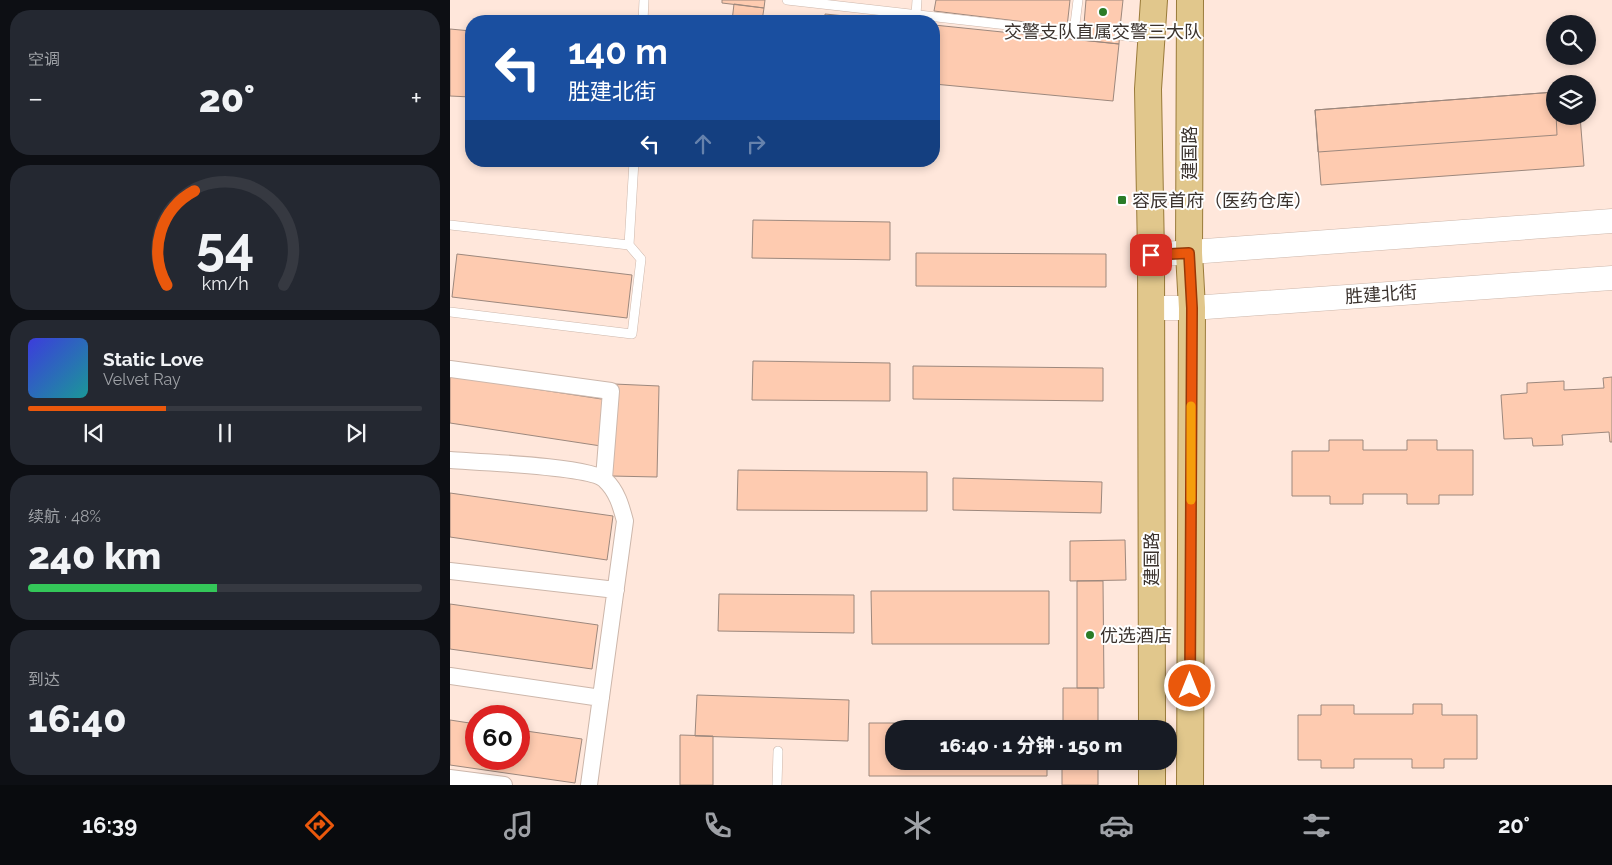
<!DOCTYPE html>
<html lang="zh">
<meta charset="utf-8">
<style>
:root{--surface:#171b24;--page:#242831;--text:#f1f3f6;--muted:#9ea1a6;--line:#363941;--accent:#ea580c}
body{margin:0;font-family:Raleway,"Noto Sans SC",sans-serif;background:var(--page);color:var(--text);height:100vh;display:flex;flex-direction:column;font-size:19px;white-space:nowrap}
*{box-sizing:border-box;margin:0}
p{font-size:16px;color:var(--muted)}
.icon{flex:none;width:28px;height:28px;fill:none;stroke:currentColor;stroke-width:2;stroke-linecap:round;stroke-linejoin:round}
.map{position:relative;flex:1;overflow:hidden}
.side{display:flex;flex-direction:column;gap:10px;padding:10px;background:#0d0f14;width:450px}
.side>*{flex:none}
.guide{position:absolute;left:15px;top:15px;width:475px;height:152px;border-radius:20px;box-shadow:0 2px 8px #0003;background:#1a4fa0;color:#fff;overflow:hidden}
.tools{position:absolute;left:1096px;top:15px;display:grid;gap:10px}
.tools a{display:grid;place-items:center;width:50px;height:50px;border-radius:50%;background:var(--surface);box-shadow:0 2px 8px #0003;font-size:25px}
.speed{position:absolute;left:15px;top:705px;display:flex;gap:10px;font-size:25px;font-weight:700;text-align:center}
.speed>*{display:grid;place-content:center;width:65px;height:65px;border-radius:50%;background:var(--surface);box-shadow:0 2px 8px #0003;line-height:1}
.speed .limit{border:8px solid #d22;background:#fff;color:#111}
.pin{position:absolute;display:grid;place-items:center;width:42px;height:42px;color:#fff;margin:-21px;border-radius:10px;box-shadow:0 2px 8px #0006}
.me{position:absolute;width:55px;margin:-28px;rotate:0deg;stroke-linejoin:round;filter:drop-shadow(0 0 4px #0008)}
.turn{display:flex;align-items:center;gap:18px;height:105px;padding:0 20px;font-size:22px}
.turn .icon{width:65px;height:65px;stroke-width:2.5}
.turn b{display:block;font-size:35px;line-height:42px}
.lanes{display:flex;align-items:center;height:48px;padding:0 20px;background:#0003;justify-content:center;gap:25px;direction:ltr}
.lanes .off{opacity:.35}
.big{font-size:38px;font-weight:800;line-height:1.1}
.side .tile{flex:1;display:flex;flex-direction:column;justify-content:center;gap:8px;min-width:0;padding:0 18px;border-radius:20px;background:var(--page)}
.side .dial{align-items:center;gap:0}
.dial svg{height:130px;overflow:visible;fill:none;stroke:var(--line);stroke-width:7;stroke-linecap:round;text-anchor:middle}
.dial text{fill:var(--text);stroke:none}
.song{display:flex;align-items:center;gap:15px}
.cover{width:60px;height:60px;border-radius:8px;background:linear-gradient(135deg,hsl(240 70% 55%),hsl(180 70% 35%))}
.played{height:5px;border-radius:2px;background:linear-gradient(90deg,var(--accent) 35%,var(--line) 35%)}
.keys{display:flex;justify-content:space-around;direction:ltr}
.heat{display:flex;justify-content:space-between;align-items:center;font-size:28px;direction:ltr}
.charge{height:8px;border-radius:4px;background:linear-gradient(90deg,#34c759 48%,var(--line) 0)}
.trip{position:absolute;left:435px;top:720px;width:292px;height:50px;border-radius:20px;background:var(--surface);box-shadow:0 2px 8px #0003;font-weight:800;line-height:50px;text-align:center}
.tab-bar{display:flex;height:80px;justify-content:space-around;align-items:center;background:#090b0e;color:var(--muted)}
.tab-bar .icon{width:35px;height:35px}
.tab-bar .active{color:var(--accent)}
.tab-bar b{font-size:22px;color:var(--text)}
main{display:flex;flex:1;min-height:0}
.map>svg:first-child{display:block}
.building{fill:#fecbb0;stroke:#9d887d}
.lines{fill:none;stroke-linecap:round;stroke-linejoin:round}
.service-casing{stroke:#cdb7ab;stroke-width:10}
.minor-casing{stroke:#cdb7ab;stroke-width:18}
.secondary-casing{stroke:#cdb7ab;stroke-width:25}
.primary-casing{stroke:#9a7b3a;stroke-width:28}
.service{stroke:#fff;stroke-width:9}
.minor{stroke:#fff;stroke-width:16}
.secondary{stroke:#fff;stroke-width:24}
.primary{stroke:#e1c78c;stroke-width:26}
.route-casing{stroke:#983908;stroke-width:12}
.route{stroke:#ea580c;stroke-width:9}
.slow{stroke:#f59e0b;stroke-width:9}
.poi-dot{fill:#2a7c27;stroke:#fff;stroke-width:2}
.labels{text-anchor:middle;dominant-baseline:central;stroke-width:4;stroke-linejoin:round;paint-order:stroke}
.poi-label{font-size:18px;fill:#3b332e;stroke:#fff;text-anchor:start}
.street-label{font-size:18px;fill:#3b332e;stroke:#fff}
</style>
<main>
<section class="side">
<div class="tile"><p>空调</p>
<div class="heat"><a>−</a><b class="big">20°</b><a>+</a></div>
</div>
<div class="tile dial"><svg viewBox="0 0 100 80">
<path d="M14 69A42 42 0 1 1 86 69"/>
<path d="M14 69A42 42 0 0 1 31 11" stroke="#ea580c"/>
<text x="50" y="56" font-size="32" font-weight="700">54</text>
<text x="50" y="72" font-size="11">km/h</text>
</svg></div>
<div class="tile">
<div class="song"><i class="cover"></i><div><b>Static Love</b><p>Velvet Ray</p></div></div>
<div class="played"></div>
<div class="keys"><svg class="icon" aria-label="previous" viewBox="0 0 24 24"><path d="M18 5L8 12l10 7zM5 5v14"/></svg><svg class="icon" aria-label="pause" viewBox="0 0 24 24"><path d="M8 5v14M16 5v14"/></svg><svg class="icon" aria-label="next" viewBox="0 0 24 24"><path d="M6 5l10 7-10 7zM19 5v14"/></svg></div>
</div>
<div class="tile"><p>续航 · 48%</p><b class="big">240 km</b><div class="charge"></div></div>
<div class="tile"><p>到达</p><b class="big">16:40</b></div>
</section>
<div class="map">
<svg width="1162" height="785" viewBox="0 0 1162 785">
<rect width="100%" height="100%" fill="#ffe7db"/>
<path class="building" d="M272,0h43l-1,8 -42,-5z
M486,0h134l-3,27 -133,-16z
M636,0h37l-3,28 -36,-4z
M284,4l30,4 -2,13h-30z
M375,14l70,7h-70z
M634,24l36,4 -1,16 -37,-4z
M484,25l185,19 -6,57 -179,-17z
M0,29l21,2v66l-21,-1z
M1105,92v24h25l4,50 -263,19 -6,-75z
M1105,92l2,43 -239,17 -3,-42z
M303,220l137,2v38l-138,-2z
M466,253l190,1v33l-190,-1z
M7,254l175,21 -5,43 -175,-21z
M303,361l137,2v38l-138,-1z
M463,366l190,2v33l-190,-2z
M0,376l158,24 -7,46 -151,-23z
M1162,377v65h-2l-1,-10 -47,3 1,10 -30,1 -1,-8 -28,1 -3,-44 26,-2v-10l37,-2v9l40,-2 -1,-10z
M164,384l45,2 -2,91 -46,-1z
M879,440h34v10h44v-10h30v10h36v45h-34v9h-32v-10h-44v10h-33v-8h-38v-45h37z
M288,470l189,2v39l-190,-1z
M503,478l149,4 -1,31 -148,-3z
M0,493l163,23 -6,44 -157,-23z
M675,540l1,40 -56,1v-40z
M627,581h26l1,107h-27z
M421,591h178v53h-177z
M269,594l135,1v38l-136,-2z
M0,604l148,21 -6,44 -142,-20z
M613,688h35v41h-35z
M247,695l152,5 -1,41 -153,-5z
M963,704h29v11h35v44h-33v9h-32v-9h-58v9h-33v-8h-23v-45h23v-10h33v9h59z
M0,720l26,4v35h43v-29l63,9 -7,44 -125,-18z
M419,723h178v6h-153v32h153v15h-178z
M230,735l33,1v49h-33z
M612,761h36v24h-36z"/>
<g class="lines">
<defs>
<path id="service" d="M337,0l282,32h14
M466,15l1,-15
M193,21l1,-21
M624,32l4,-32
M669,35l30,4
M0,225l179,20 5,-84
M0,312l182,22 9,-75 -12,-14
M327,785l1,-34"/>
<path id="minor" d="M0,369l161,22 -7,87
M0,460c26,2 141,6 155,20 12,11 16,26 20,41l-36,264
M0,571l166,19
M0,676l151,22
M0,778l54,7"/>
<path id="secondary" d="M701,255l461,-34
M701,308h41l420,-30"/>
<path id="primary" d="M740,0l-1,253 3,55 -2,477
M702,729l-1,-474 -3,-166 6,-89
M702,761v24"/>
</defs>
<use href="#service" class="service-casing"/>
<use href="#minor" class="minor-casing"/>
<use href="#secondary" class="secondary-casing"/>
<use href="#primary" class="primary-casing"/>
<use href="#service" class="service"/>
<use href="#minor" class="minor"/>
<use href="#secondary" class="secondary"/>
<use href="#primary" class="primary"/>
</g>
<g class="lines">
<defs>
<path id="route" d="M701,255l38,-2 3,55 -2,378"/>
</defs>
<use href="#route" class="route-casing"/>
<use href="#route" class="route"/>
<path class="slow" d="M741,500v-94"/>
</g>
<g class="poi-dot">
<circle cx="653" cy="12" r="5"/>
<rect x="667" y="195" width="10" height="10" rx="2.5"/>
<circle cx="640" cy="635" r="5"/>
</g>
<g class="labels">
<g class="poi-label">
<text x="653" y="31" text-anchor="middle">交警支队直属交警三大队</text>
<text x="682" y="200">容辰首府（医药仓库）</text>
<text x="650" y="635">优选酒店</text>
</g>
<g class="street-label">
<text transform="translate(739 153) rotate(-90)">建国路</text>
<text transform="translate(931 294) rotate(-4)">胜建北街</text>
<text transform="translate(701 559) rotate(-90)">建国路</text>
</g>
</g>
</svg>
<div class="tools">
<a><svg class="icon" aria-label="search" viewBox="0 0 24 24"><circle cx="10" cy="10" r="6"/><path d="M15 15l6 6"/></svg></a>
<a><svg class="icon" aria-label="layers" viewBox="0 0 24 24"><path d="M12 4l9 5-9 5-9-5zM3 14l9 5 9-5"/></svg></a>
</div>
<div class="speed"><div class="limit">60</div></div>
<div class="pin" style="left:701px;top:255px;background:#d93025"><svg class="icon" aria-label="arrive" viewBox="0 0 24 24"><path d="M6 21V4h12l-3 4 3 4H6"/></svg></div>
<svg class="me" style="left:740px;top:686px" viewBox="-20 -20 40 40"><circle r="17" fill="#ea580c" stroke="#fff" stroke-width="3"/><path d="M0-11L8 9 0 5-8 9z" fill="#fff"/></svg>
<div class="trip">16:40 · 1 分钟 · 150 m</div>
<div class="guide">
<div class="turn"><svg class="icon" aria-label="left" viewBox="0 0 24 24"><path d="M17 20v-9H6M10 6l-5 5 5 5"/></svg><div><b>140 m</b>胜建北街</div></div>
<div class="lanes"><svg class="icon" aria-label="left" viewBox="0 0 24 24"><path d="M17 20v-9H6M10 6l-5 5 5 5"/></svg><svg class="icon off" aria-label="ahead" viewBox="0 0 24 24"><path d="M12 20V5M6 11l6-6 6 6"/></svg><svg class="icon off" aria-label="right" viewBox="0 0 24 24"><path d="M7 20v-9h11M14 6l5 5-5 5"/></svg></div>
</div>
</div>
</main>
<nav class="tab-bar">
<b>16:39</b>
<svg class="icon active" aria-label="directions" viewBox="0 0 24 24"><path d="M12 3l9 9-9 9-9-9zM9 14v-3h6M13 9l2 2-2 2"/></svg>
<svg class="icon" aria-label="music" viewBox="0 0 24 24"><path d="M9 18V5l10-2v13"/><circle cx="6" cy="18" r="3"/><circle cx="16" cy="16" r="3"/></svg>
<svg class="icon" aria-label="phone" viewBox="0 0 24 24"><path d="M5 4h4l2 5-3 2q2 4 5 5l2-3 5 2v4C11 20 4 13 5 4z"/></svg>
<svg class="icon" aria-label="climate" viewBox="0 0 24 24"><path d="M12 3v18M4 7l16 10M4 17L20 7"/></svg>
<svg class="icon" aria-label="car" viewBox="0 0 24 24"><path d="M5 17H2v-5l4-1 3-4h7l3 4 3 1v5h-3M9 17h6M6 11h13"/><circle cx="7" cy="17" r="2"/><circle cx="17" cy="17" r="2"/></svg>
<svg class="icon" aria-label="filters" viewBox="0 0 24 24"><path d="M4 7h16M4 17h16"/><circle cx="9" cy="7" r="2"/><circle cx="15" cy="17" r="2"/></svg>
<b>20°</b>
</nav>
